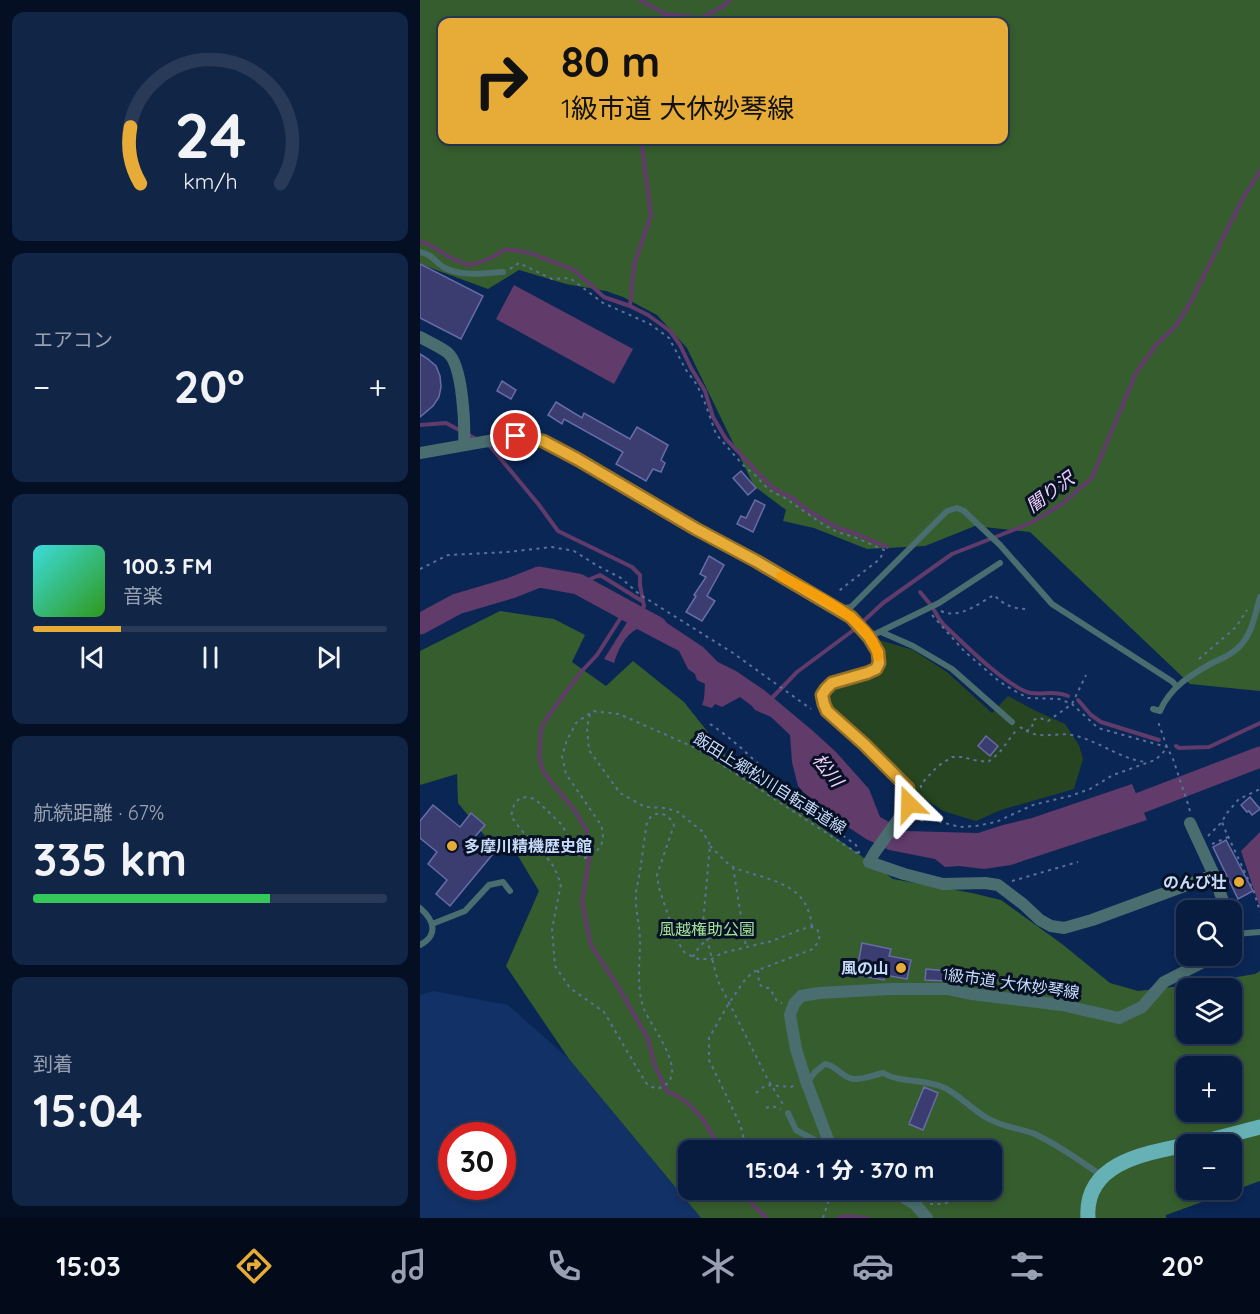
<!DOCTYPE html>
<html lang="ja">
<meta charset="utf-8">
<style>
:root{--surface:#081c40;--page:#112547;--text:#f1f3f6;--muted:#98a1b1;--line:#293a59;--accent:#e7ac37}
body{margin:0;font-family:Quicksand,"Noto Sans JP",sans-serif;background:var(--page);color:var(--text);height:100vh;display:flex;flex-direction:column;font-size:22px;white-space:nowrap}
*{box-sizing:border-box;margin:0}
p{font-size:20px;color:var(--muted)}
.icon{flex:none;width:33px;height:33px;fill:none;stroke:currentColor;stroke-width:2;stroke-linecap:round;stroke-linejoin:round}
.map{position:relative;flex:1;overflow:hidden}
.drawer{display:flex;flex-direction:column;gap:12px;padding:12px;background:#040f23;width:420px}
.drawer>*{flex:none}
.hud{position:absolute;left:18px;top:18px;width:570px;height:126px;border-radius:12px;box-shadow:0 3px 9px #0003,0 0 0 2px var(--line);background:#e7ac37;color:#111;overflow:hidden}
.tools{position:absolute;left:756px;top:900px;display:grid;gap:12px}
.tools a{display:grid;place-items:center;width:66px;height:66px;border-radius:12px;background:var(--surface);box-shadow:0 3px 9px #0003,0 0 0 2px var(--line);font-size:30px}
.speed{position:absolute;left:18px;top:1122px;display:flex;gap:12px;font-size:30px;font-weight:700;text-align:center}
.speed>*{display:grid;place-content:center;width:78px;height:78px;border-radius:50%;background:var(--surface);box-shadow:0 3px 9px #0003,0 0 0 2px var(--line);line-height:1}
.speed .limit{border:9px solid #d22;background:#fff;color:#111}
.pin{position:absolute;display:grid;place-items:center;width:51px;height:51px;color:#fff;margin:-26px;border:3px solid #fff;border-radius:50%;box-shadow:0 2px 6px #0007}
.me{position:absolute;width:66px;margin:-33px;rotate:338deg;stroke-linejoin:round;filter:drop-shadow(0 0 4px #0008)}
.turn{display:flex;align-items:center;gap:21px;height:126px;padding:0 24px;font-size:27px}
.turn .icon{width:78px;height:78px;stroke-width:2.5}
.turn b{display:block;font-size:42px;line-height:51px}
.big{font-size:45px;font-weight:800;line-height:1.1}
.drawer .tile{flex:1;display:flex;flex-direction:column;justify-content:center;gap:9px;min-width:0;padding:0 21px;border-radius:12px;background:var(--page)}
.drawer .dial{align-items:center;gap:0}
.dial svg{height:156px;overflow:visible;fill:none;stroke:var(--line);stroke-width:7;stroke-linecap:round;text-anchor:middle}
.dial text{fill:var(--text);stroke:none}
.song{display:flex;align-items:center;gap:18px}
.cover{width:72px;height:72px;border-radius:9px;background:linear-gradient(135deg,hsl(180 70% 55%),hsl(110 70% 35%))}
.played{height:6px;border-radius:3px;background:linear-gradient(90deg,var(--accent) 25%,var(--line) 25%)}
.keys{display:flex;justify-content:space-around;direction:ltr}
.heat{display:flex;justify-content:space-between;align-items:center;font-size:33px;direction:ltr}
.charge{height:9px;border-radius:4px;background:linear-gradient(90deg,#34c759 67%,var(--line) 0)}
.trip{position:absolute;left:258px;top:1140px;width:324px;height:60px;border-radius:12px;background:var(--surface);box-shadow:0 3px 9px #0003,0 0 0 2px var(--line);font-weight:800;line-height:60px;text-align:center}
.menu{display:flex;height:96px;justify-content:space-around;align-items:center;background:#030b1a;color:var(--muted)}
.menu .icon{width:42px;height:42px}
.menu .active{color:var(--accent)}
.menu b{font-size:27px;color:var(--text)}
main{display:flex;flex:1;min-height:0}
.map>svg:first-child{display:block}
.built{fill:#123166;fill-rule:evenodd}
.green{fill:#274520}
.forest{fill:#365d2d;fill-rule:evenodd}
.water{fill:#613b6a}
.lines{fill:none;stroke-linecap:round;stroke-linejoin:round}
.stream{stroke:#613b6a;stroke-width:4}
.river{stroke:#613b6a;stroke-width:21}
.building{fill:#3b3d71;stroke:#686ca7;stroke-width:1.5}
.path{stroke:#5a729a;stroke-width:2;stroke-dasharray:3 4.5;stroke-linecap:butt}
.lane{stroke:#4a6d6f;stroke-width:6}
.street{stroke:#4a6d6f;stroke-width:12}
.primary{stroke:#66b1b5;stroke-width:15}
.route-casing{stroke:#967024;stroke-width:15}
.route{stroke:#e7ac37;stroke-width:10}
.slow{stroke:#f59e0b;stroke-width:10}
.poi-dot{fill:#e7ac37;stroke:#061125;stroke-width:2}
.labels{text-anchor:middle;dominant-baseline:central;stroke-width:6;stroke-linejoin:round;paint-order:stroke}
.street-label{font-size:16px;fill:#c8dbf8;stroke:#061125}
.poi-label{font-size:16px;font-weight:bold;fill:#c8dbf8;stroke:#061125;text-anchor:end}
.park-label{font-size:16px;fill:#a4e197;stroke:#061125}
.water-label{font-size:18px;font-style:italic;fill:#f4d0fc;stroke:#061125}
</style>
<main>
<section class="drawer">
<div class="tile dial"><svg viewBox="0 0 100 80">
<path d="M14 69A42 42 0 1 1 86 69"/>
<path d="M14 69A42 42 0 0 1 9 40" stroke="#e7ac37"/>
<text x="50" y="56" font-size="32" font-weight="700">24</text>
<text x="50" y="72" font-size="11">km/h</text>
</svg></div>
<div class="tile"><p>エアコン</p>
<div class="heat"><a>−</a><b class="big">20°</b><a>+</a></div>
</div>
<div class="tile">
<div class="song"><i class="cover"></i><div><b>100.3 FM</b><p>音楽</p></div></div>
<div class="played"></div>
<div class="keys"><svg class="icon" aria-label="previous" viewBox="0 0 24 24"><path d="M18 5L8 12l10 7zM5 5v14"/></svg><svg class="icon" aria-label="pause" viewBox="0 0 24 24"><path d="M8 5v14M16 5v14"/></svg><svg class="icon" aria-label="next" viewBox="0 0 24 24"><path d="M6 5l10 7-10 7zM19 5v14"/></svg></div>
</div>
<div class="tile"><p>航続距離 · 67%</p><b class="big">335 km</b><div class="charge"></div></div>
<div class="tile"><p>到着</p><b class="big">15:04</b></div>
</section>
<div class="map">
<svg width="840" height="1218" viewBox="0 0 840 1218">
<rect width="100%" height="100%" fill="#0a2655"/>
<path class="built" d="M13,991l75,14 61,54 132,159h-281v-223zM32,1136h50v50h-50z"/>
<path class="green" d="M449,637l44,13 34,22 45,41 16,-17 26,14 31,14 14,21 4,14 -9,30 -73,21 -25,11 -33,-10 -35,-23 -81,-77 -1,-22 50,-20z"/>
<path class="forest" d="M0,0h840v691l-70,-7 -160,-152 -55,-6 -50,20 -58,3 -53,-21 -31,-7 3,-11 -32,-24 -67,-138 -30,-33 -34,-18 -17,-6 -40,-7 -47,-14 -31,19 -68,-25zM22,22h562v118h-562z
M80,611l54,8 31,16 -13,27 34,24 27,-25 51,41 31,39 14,19 164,119 79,14 29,7 61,44 48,39 28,8 51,-6 66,-11 5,-3v210l-94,34v3h-465l-132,-159 -63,-93 33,-75 -27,-45 -18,1 -36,-44 -1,-29 -37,11v-134zM766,988h46v46h-46zM766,1066h46v46h-46zM766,1144h46v46h-46zM268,1150h304v40h-304z"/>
<path class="water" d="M94,285l119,64 -19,35 -118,-65z
M216,608l22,9 45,30 15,15 18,9 28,19 49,41 23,21 33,37 11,28 26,14 72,2 25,-8 29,-7 100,-34 15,36 -136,45 -27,4 -25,-3 -14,1 -10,-8 -46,-9 -23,-11 -52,-35 -16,-18 -6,-24 -2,-27 -19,-18 -16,-7 -3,-4 -12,-9 -18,10 -7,-3 -3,4 -10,-3 2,-6 1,-15 -8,-4 -2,-6 -7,-5 -9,-18 -42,-22c-12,6 -19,21 -23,34l-10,-4z
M840,832v76l-19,-57z"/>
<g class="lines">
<path class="stream" d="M220,0l25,14 36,4 21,-11 8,-7
M241,22l4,-8
M0,241l14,6 13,9 21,9 10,-2 15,-6 11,-7h9l17,3 44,17 30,27 26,9 18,9 22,16 10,14 11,23 14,23 8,26 13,22 47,49 21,11 13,11 31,18 19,6 30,13
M210,306l4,-41 17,-50 -10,-75
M0,425l26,-2 32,17
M67,445l3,1 49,59 19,26 74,36 8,8v10l4,21 -5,9
M158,584l22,-9 42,26
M500,592l10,12
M514,610c3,5 6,11 10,15 18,17 65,64 87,68 14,2 22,-3 37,3
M205,611l-28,44 -16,17 -35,47 -5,10 -2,28 5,16 31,38 11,18 4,24 -8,49 9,43 28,43 29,51 7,27 12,25 12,6 12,9 13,15 17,29
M350,700l27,-28 58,-43 28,-26 69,-49 79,-31 31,-19 30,-26 44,-105 21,-29 16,-15 15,-22 55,-109 17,-27
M658,700l13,15 10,7 58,18
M756,746l3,2 30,-1 51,-24
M323,1190l8,13 16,15
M418,1218l8,-2 22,2"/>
<path class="river" d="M0,624l37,-20 54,-16 28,-11 39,7 79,43
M695,812l25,-9 120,-46"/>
</g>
<path class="building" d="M0,264l63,32 -22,43 -41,-21z
M0,354l8,5 8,7 4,10 1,11 -2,10 -6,9 -13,11z
M82,381l14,9 -5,9 -14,-8z
M136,402l26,16 2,-5 46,26 7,-12 31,18 -7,15 4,3 -4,9 -8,-3 -7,12 -30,-17 7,-12 -59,-33 -2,5 -14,-9z
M321,471l15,17 -8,7 -15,-17z
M335,500l10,5 -12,27 -16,-8 4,-8 5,2z
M289,556l15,9 -17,31 8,5 -13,20 -16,-9 10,-16 -2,-1 12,-18 -6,-3z
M566,736l12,10 -8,10 -12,-10z
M830,797l10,12 -8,6 -3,-4 -2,1 -6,-7z
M13,805l27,22 11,-14 14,12 -12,14 19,16 -42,51 -14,-12 11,-14 -19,-16 9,-12 -17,-14v-17z
M806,840l27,51 -15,8 -25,-52z
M442,943l29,6 -2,7 22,4 -4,19 -22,-4 -1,5 -28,-5z
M506,969l21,2 -1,10 -21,-1z
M504,1087l14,6 -15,37 -14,-6z"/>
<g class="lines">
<path class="path" d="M90,269l9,-6 33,16 18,-1 33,25 47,21 19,14 17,32 11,15 8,18 11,31 27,31 13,11 13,14 16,8 39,27 13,7 17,5 30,13 -4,9 -44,34
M0,569l28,-14 59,-3 45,-5 22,4 22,14 25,13 18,16 94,59 78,56
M521,611c18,9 38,-8 53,-16 11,11 20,14 34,14
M512,615l32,36 36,31 13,8 15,8 31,1 13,5 26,24 69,19 6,12 16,48 1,5
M779,659l37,-32 11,-17
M170,714l-3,14 2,22 31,43 25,14 21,1 12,4 25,20 7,13 -7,78 9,36 6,22 49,97 17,28
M290,724c23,15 42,34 62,53
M600,727l6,4 6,-3 1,-8 7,-2 8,3 24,-17 14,-29
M606,731c4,1 9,4 13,4 11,1 22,-2 33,0 26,5 47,24 74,27
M284,752l70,27 28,24 8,12 25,15 21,15 4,10
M501,788v-4l17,-18 14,-9h11l10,3 15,2 11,-9 18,-24
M501,808l16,13 23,6 16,-1 20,-4 37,-17 37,-9 20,-7 23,-14 42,-15 7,-6 5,-7 -10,-28
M500,820l4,1 5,-6
M788,836l14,-14 4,-8 13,-15 21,-10
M808,836l26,56 6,20
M792,844l16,-7 -6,-15
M290,846c8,7 15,17 25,22 25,10 65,13 74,45 2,4 2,9 3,14
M313,867l13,80
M592,881l66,-19
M273,957c7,-14 22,-27 38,-25 4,0 10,4 14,5
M338,970l1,14 5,4h5c5,5 5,14 13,15
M336,1093l10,-8 25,2 4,-2
M346,1108l6,-2 9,3
M331,1150l-6,-7 -5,-19 -31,-64v-22l20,-35 15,-22 9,-9 60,-23 5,-7 2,-7 -3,-6 -5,-2 -10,2 -30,12 -50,12 -10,6h-14l-13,-6 -9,-14 -17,-51 -2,-13 17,-50c-6,-13 -20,-16 -27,-3 -3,19 -5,37 -8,55 -1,6 -3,12 -3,18 -1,15 4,30 4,46 0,22 -4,47 4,68 8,20 51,70 12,80l-9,-5 -7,-11 -36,-61 -34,-24 -15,-22 -3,-37 9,-45 -7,-17 -14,-19 -19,-18 -10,-14 3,-11 5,-6 7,-2 9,2 27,26 16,30 7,3c16,-7 21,-16 16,-33l-35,-51 -4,-18 5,-16 9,-17 17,-12 26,3 79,35 162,106
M510,1204h13l14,-4
M403,1218l7,-22 -6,-6"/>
<path class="lane" d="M0,252c14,3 14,10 25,16 18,9 39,5 58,4
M419,609l12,-2 96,-96 10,-3 7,3 36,34 52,59 121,78 4,5
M461,632l32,14 39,23 60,53
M449,637l70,-34 61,-40
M733,709l7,2c10,-24 32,-37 54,-49 10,-4 20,-9 27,-17 12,-14 14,-31 19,-48
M0,908c14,12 19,27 0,37
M12,924l33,-13 24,-26 14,-3 7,9
M815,934l25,-2
M387,1083l8,-11 10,-8c12,1 16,14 29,15 8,1 20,-4 29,-6 19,11 42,5 62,15 15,8 27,21 42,30 15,9 32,10 48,16 23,11 46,27 67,42
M368,1113l8,17 35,19"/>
<path class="street" d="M0,337c9,5 21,10 28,16 15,13 17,73 16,92
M0,453l96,-17 27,5 34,18 119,70 60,32 95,56 18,20 9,15 1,11 -3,6 -9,4 -35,10 -6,6 -4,6 1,9 4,7 37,32 44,45 1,16 -34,48 -6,10 35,12 39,10 42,-1 13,2 25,19 17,16 11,6 13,2 28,-8 122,-45
M770,823l24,52 12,35
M812,927l5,17 -5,3
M412,1150l-26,-69 -10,-32 -6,-34 4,-11 7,-8 18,-3 72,-4h56l24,5 91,11 57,13 23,-11 22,-25 51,-26
M472,1190l23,14 12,14"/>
<path class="primary" d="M769,1144l21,-4 50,-13
M668,1218c-4,-55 57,-65 98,-73"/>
</g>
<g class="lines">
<defs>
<path id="route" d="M96,436l27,5 34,18 119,70 60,32 95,56 18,20 9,15 1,11 -3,6 -9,4 -35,10 -6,6 -4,6 2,9 3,7 37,33 44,44 1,16"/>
</defs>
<use href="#route" class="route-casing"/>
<use href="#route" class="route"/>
<path class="slow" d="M361,576c30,17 91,43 97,80"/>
</g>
<g class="poi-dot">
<circle cx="32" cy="846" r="6"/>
<circle cx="819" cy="882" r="6"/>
<circle cx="481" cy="968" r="6"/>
</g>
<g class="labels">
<g class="street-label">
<text transform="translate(350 783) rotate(32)">飯田上郷松川自転車道線</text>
<text transform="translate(591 983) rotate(8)">1級市道 大休妙琴線</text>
</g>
<g class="poi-label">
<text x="44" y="846" text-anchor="start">多摩川精機歴史館</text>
<text x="807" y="882">のんび壮</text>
<text x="469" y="968">風の山</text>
</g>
<g class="park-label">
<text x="287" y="929">風越権助公園</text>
</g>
<g class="water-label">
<text transform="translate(630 492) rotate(-36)">闇り沢</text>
<text transform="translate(408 770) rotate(52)">松川</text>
</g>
</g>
</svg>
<div class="tools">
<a><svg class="icon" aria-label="search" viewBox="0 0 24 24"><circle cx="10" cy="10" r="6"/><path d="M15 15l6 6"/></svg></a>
<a><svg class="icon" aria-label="layers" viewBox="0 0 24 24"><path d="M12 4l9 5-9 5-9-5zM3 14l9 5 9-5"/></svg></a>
<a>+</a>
<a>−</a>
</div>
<div class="speed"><div class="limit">30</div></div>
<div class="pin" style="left:96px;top:436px;background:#d93025"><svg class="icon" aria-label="arrive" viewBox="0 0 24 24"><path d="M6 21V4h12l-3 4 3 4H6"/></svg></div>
<svg class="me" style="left:489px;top:804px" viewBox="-20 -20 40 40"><path d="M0-17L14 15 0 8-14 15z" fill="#e7ac37" stroke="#fff" stroke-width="4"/></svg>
<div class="trip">15:04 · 1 分 · 370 m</div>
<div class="hud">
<div class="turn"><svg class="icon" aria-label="right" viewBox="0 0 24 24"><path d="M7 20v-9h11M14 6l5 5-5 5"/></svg><div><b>80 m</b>1級市道 大休妙琴線</div></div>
</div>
</div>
</main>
<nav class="menu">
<b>15:03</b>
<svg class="icon active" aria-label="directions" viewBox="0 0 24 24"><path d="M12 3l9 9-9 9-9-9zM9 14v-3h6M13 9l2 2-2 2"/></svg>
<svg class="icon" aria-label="music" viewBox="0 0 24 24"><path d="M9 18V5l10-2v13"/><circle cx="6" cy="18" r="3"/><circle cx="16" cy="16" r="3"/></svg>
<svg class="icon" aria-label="phone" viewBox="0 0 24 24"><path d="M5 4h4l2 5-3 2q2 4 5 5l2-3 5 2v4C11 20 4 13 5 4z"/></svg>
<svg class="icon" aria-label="climate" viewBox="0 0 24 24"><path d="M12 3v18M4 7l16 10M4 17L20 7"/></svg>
<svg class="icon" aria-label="car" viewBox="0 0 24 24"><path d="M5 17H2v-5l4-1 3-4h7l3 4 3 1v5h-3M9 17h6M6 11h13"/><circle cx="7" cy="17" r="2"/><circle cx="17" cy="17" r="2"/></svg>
<svg class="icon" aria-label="filters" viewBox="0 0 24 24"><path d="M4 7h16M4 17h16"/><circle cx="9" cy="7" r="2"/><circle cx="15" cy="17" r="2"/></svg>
<b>20°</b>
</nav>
